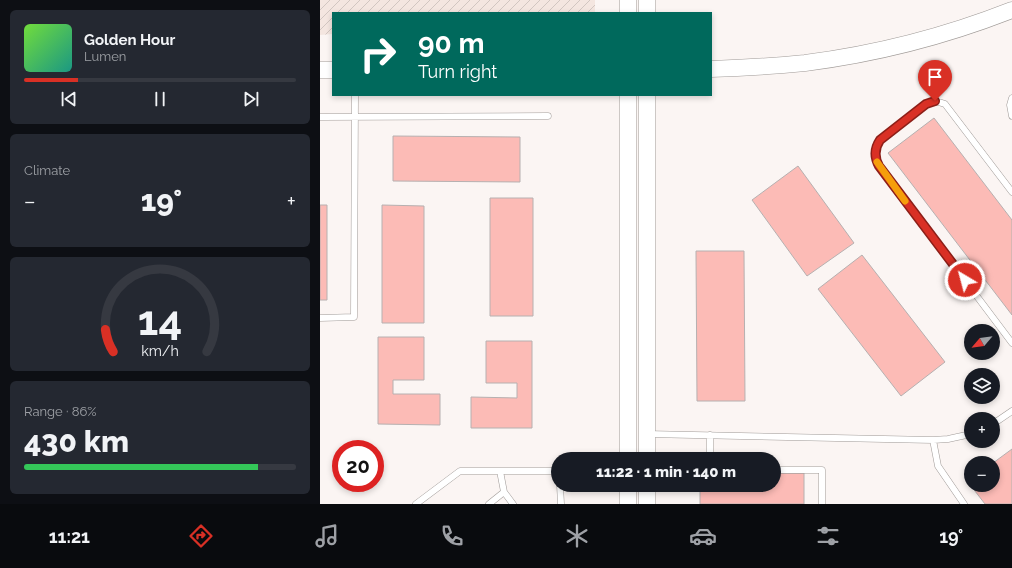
<!DOCTYPE html>
<meta charset="utf-8">
<style>
:root{--surface:#171b24;--page:#242831;--text:#f1f3f6;--muted:#9ea1a6;--line:#363941;--accent:#d93025}
body{margin:0;font-family:Raleway,sans-serif;background:var(--page);color:var(--text);height:100vh;display:flex;flex-direction:column;font-size:15px;white-space:nowrap}
*{box-sizing:border-box;margin:0}
p{font-size:13px;color:var(--muted)}
.icon{flex:none;width:22px;height:22px;fill:none;stroke:currentColor;stroke-width:2;stroke-linecap:round;stroke-linejoin:round}
.map{position:relative;flex:1;overflow:hidden}
.details{display:flex;flex-direction:column;gap:10px;padding:10px;background:#0d0f14;width:320px}
.details>*{flex:none}
.top-card{position:absolute;left:12px;top:12px;width:380px;height:84px;border-radius:0px;box-shadow:0 2px 6px #0003;background:#00695c;color:#fff;overflow:hidden}
.needle{width:26px;rotate:241deg}
.fabs{position:absolute;left:644px;top:324px;display:grid;gap:8px}
.fabs a{display:grid;place-items:center;width:36px;height:36px;border-radius:50%;background:var(--surface);box-shadow:0 2px 6px #0003;font-size:20px}
.speed{position:absolute;left:12px;top:440px;display:flex;gap:8px;font-size:20px;font-weight:700;text-align:center}
.speed>*{display:grid;place-content:center;width:52px;height:52px;border-radius:50%;background:var(--surface);box-shadow:0 2px 6px #0003;line-height:1}
.speed .limit{border:6px solid #d22;background:#fff;color:#111}
.pin{position:absolute;display:grid;place-items:center;width:34px;height:34px;color:#fff;margin:-41px -17px;border-radius:50% 50% 50% 0;rotate:-45deg;box-shadow:0 0 4px #0007}
.pin .icon{rotate:45deg}
.me{position:absolute;width:44px;margin:-22px;rotate:323deg;stroke-linejoin:round;filter:drop-shadow(0 0 3px #0008)}
.turn{display:flex;align-items:center;gap:14px;height:84px;padding:0 20px;font-size:18px}
.turn .icon{width:52px;height:52px;stroke-width:2.5}
.turn b{display:block;font-size:28px;line-height:34px}
.big{font-size:30px;font-weight:800;line-height:1.1}
.details .card{flex:1;display:flex;flex-direction:column;justify-content:center;gap:6px;min-width:0;padding:0 14px;border-radius:6px;background:var(--page)}
.details .dial{align-items:center;gap:0}
.dial svg{height:104px;overflow:visible;fill:none;stroke:var(--line);stroke-width:7;stroke-linecap:round;text-anchor:middle}
.dial text{fill:var(--text);stroke:none}
.song{display:flex;align-items:center;gap:12px}
.cover{width:48px;height:48px;border-radius:6px;background:linear-gradient(135deg,hsl(100 70% 55%),hsl(170 70% 35%))}
.played{height:4px;border-radius:2px;background:linear-gradient(90deg,var(--accent) 20%,var(--line) 20%)}
.keys{display:flex;justify-content:space-around;direction:ltr}
.heat{display:flex;justify-content:space-between;align-items:center;font-size:22px;direction:ltr}
.charge{height:6px;border-radius:3px;background:linear-gradient(90deg,#34c759 86%,var(--line) 0)}
.trip{position:absolute;left:231px;top:452px;width:230px;height:40px;border-radius:20px;background:var(--surface);box-shadow:0 2px 6px #0003;font-weight:800;line-height:40px;text-align:center}
.menu{display:flex;height:64px;justify-content:space-around;align-items:center;background:#090b0e;color:var(--muted)}
.menu .icon{width:28px;height:28px}
.menu .on{color:var(--accent)}
.menu b{font-size:18px;color:var(--text)}
main{display:flex;flex:1;min-height:0}
.map>svg:first-child{display:block}
.industrial{fill:url(#industrial-furrows)}
.building{fill:#fcbbb6;stroke:#b6b0b0}
.lines{fill:none;stroke-linecap:round;stroke-linejoin:round}
.service-casing{stroke:#a09b98;stroke-width:7}
.tertiary-casing{stroke:#a09b98;stroke-width:17}
.service{stroke:#fff;stroke-width:6}
.tertiary{stroke:#fff;stroke-width:16}
.route-casing{stroke:#8d1f18;stroke-width:10}
.route{stroke:#d93025;stroke-width:7}
.slow{stroke:#f59e0b;stroke-width:7}
</style>
<main>
<section class="details">
<div class="card">
<div class="song"><i class="cover"></i><div><b>Golden Hour</b><p>Lumen</p></div></div>
<div class="played"></div>
<div class="keys"><svg class="icon" aria-label="previous" viewBox="0 0 24 24"><path d="M18 5L8 12l10 7zM5 5v14"/></svg><svg class="icon" aria-label="pause" viewBox="0 0 24 24"><path d="M8 5v14M16 5v14"/></svg><svg class="icon" aria-label="next" viewBox="0 0 24 24"><path d="M6 5l10 7-10 7zM19 5v14"/></svg></div>
</div>
<div class="card"><p>Climate</p>
<div class="heat"><a>−</a><b class="big">19°</b><a>+</a></div>
</div>
<div class="card dial"><svg viewBox="0 0 100 80">
<path d="M14 69A42 42 0 1 1 86 69"/>
<path d="M14 69A42 42 0 0 1 8 52" stroke="#d93025"/>
<text x="50" y="56" font-size="32" font-weight="700">14</text>
<text x="50" y="72" font-size="11">km/h</text>
</svg></div>
<div class="card"><p>Range · 86%</p><b class="big">430 km</b><div class="charge"></div></div>
</section>
<div class="map">
<svg width="692" height="504" viewBox="0 0 692 504">
<defs>
<pattern id="industrial-furrows" width="10" height="10" patternUnits="userSpaceOnUse"><rect width="10" height="10" fill="#f4e6e0"/><path d="M-1 1l2-2M0 10L10 0M9 11l2-2" fill="none" stroke="#d2c6c1"/></pattern>
</defs>
<rect width="100%" height="100%" fill="#fbf5f3"/>
<path class="industrial" d="M0,0h275v13h-262v21l-13,1z"/>
<path class="building" d="M614,118l78,102v95l-124,-162z
M73,136l127,1v45l-127,-1z
M478,166l56,77 -47,33 -55,-76z
M170,198h43v118h-43z
M0,205h7v95h-7z
M62,205l42,1v117h-42z
M376,251h48l1,150h-48z
M542,255l83,107 -44,34 -83,-107z
M58,337h46v43h-31v14h47v31l-62,-1z
M166,341h46v87h-61v-31l46,1v-15h-31z
M692,449v55h-27l-17,-22 3,-3v6h22v-22z
M454,473h30v31h-104v-18h33v-1h41z"/>
<g class="lines">
<defs>
<path id="service" d="M692,98l-2,7 2,11
M0,117l228,-1
M692,192l-67,-88c-7,-3 -12,-3 -19,0l-46,36c-6,9 -6,17 -1,26l133,177
M0,318l34,-1 1,-222
M673,424l19,-13
M327,434l286,6 15,-1 23,-5
M613,440l5,26 26,38
M390,459v-24
M454,470h48v34
M180,471l4,21 9,12
M240,485l1,19
M96,504l44,-33h98
M169,504l15,-12"/>
<path id="tertiary" d="M308,0v13
M327,0v13
M391,69c32,-1 63,-3 94,-6 71,-9 141,-27 207,-53
M0,70h13
M308,95v364
M327,95v364
M308,485v19
M327,485v19"/>
</defs>
<use href="#service" class="service-casing"/>
<use href="#tertiary" class="tertiary-casing"/>
<use href="#service" class="service"/>
<use href="#tertiary" class="tertiary"/>
</g>
<g class="lines">
<defs>
<path id="route" d="M615,101l-9,3 -46,36c-6,9 -6,17 -1,26l86,114"/>
</defs>
<use href="#route" class="route-casing"/>
<use href="#route" class="route"/>
<path class="slow" d="M557,162l28,39"/>
</g>
</svg>
<div class="fabs">
<a><svg class="needle" viewBox="-14 -14 28 28"><path d="M0-13l5 13h-10z" fill="#e53935"/><path d="M0 13l5-13h-10z" fill="#9ea1a6"/></svg></a>
<a><svg class="icon" aria-label="layers" viewBox="0 0 24 24"><path d="M12 4l9 5-9 5-9-5zM3 14l9 5 9-5"/></svg></a>
<a>+</a>
<a>−</a>
</div>
<div class="speed"><div class="limit">20</div></div>
<div class="pin" style="left:615px;top:101px;background:#d93025"><svg class="icon" aria-label="arrive" viewBox="0 0 24 24"><path d="M6 21V4h12l-3 4 3 4H6"/></svg></div>
<svg class="me" style="left:645px;top:280px" viewBox="-20 -20 40 40"><circle r="17" fill="#d93025" stroke="#fff" stroke-width="3"/><path d="M0-11L8 9 0 5-8 9z" fill="#fff"/></svg>
<div class="trip">11:22 · 1 min · 140 m</div>
<div class="top-card">
<div class="turn"><svg class="icon" aria-label="right" viewBox="0 0 24 24"><path d="M7 20v-9h11M14 6l5 5-5 5"/></svg><div><b>90 m</b>Turn right</div></div>
</div>
</div>
</main>
<nav class="menu">
<b>11:21</b>
<svg class="icon on" aria-label="directions" viewBox="0 0 24 24"><path d="M12 3l9 9-9 9-9-9zM9 14v-3h6M13 9l2 2-2 2"/></svg>
<svg class="icon" aria-label="music" viewBox="0 0 24 24"><path d="M9 18V5l10-2v13"/><circle cx="6" cy="18" r="3"/><circle cx="16" cy="16" r="3"/></svg>
<svg class="icon" aria-label="phone" viewBox="0 0 24 24"><path d="M5 4h4l2 5-3 2q2 4 5 5l2-3 5 2v4C11 20 4 13 5 4z"/></svg>
<svg class="icon" aria-label="climate" viewBox="0 0 24 24"><path d="M12 3v18M4 7l16 10M4 17L20 7"/></svg>
<svg class="icon" aria-label="car" viewBox="0 0 24 24"><path d="M5 17H2v-5l4-1 3-4h7l3 4 3 1v5h-3M9 17h6M6 11h13"/><circle cx="7" cy="17" r="2"/><circle cx="17" cy="17" r="2"/></svg>
<svg class="icon" aria-label="filters" viewBox="0 0 24 24"><path d="M4 7h16M4 17h16"/><circle cx="9" cy="7" r="2"/><circle cx="15" cy="17" r="2"/></svg>
<b>19°</b>
</nav>
